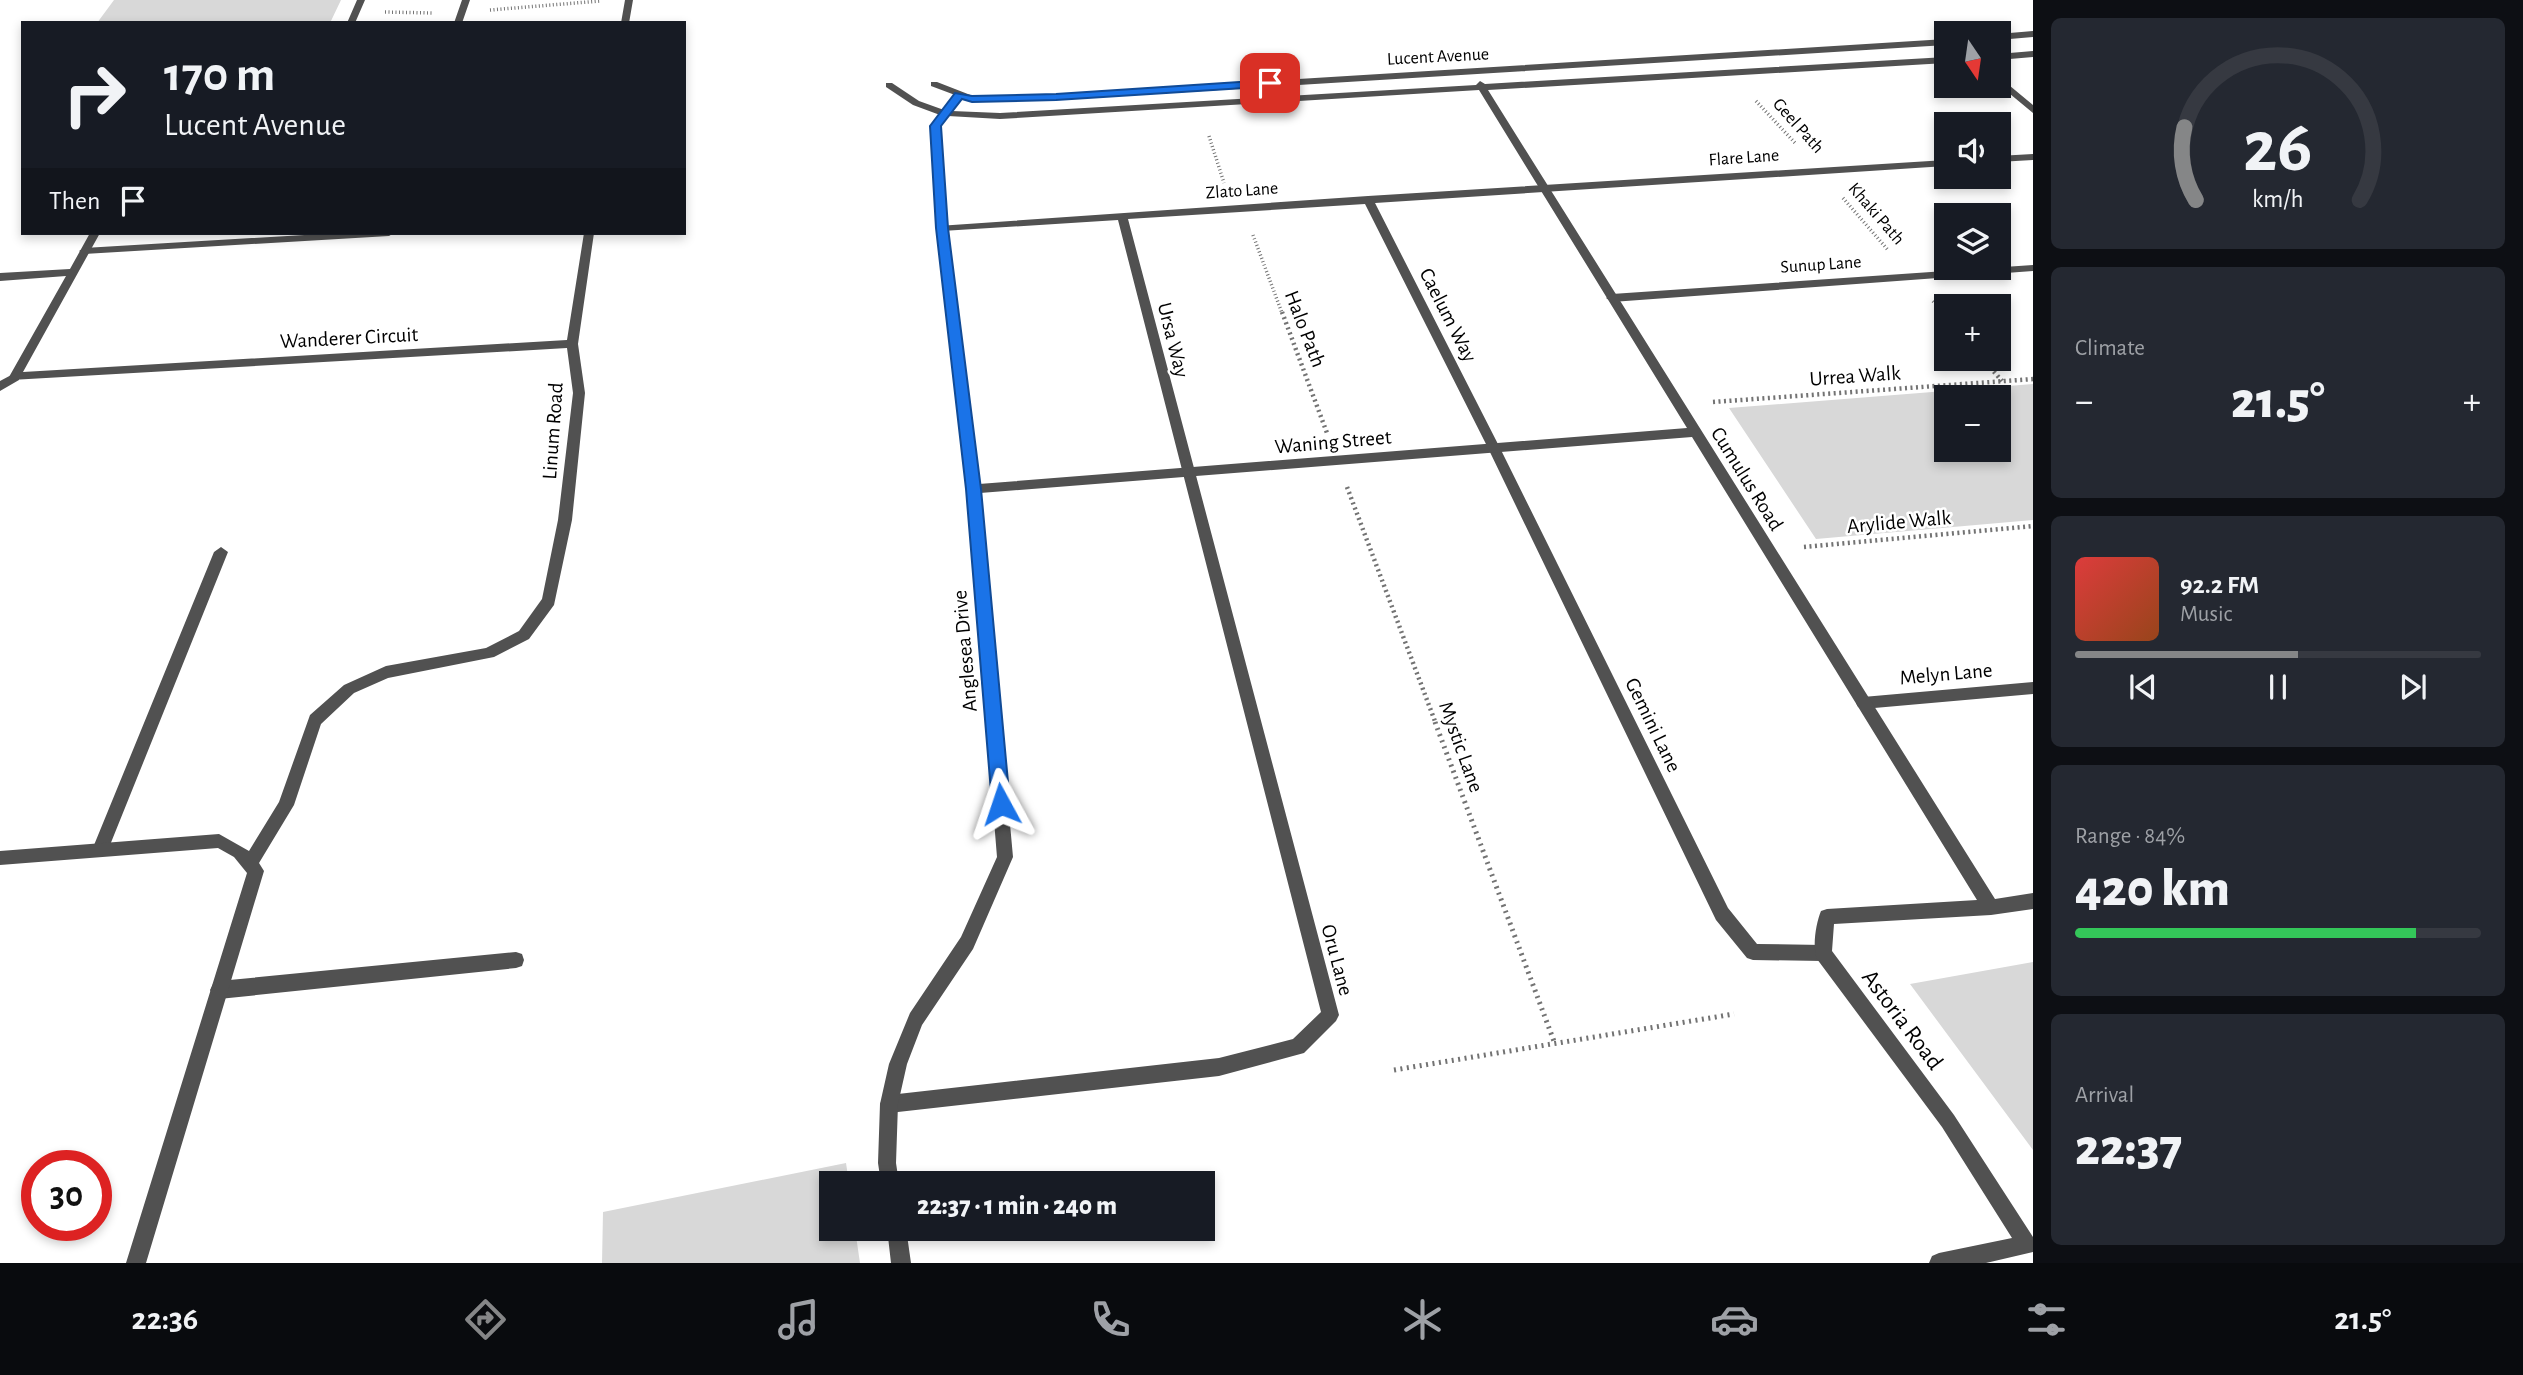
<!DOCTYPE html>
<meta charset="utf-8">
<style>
:root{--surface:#171b24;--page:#242831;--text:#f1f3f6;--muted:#9ea1a6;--line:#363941;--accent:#858687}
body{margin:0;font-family:"Alegreya Sans",sans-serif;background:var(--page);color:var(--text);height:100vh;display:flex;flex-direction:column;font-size:26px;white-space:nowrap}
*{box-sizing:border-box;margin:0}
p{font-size:23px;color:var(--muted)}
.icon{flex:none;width:38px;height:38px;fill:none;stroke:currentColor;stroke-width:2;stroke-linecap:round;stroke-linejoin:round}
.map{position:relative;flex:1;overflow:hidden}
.side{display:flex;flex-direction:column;gap:18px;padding:18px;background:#0d0f14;width:490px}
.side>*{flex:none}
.top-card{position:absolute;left:21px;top:21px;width:665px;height:214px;border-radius:0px;box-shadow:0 4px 10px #0003;background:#171b24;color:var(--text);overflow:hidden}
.needle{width:46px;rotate:167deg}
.controls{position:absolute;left:1934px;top:21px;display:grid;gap:14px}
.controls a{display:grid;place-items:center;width:77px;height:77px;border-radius:0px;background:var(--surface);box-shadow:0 4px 10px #0003;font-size:35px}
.speed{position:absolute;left:21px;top:1150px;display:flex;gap:14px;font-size:35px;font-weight:700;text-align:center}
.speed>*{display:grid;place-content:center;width:91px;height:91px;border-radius:50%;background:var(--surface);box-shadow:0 4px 10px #0003;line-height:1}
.speed .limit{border:10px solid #d22;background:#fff;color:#111}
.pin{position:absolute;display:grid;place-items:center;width:60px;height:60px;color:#fff;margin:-30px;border-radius:14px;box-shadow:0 4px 10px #0006}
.me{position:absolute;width:77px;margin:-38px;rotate:355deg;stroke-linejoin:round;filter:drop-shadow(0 0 5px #0008)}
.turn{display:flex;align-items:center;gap:24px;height:147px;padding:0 28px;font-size:32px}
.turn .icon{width:91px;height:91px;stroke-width:2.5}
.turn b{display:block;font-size:49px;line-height:60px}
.then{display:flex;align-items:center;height:66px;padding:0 28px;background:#0003;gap:14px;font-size:26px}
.big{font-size:52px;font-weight:800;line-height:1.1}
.side .card{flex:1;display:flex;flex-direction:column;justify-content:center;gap:10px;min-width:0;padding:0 24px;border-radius:10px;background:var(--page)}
.side .dial{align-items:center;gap:0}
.dial svg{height:182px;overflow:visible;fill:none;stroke:var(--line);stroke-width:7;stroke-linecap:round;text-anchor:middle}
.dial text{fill:var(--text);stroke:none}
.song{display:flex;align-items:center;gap:21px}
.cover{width:84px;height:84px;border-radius:10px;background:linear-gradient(135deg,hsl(0 70% 55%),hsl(20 70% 35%))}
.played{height:7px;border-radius:4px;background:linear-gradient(90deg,var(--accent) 55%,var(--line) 55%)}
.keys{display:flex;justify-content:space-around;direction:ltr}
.heat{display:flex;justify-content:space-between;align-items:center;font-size:38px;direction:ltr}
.charge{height:10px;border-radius:5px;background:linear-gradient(90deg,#34c759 84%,var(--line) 0)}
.trip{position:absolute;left:819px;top:1171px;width:396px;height:70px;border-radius:0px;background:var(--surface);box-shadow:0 4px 10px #0003;font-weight:800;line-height:70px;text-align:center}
.tabs{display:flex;height:112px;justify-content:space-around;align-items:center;background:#090b0e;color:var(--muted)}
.tabs .icon{width:49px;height:49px}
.tabs .active{color:var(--accent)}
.tabs b{font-size:32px;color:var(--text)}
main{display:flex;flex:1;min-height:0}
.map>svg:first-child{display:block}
.green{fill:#d8d8d8;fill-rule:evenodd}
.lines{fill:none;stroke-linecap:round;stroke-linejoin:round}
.path-far2{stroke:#737373;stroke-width:3.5;stroke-dasharray:1 2.5;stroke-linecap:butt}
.path-far1{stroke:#737373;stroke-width:4.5;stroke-dasharray:2 3.5;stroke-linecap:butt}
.path{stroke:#737373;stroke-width:5;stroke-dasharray:2 4.5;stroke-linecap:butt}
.lane{fill:#515151;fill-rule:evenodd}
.street{fill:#515151;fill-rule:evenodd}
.route{fill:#1a73e8;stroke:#114b97;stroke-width:2}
.labels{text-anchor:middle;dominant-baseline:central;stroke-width:5;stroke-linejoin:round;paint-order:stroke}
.far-street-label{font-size:18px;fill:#000;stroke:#fff}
.street-label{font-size:21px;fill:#000;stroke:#fff}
.near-street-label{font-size:24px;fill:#000;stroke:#fff}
</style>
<main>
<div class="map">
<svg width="2033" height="1263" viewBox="0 0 2033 1263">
<rect width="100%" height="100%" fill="#fff"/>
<path class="green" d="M114,0h227l-11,23h-233z
M2033,384v136l-217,19 -87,-131zM1946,397h52v53h-52z
M2033,962v188l-123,-166z
M846,1163l3,20h-18v45l24,1 5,34h-258l1,-51z"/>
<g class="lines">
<path class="path-far2" d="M490,10l110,-9
M385,12l48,1
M1756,101l40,43
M1209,136l15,47
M1843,198l45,52
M1253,235l29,78
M1933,301l11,12"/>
<path class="path-far1" d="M1282,312l45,121
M1942,312l4,4
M1983,359l19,22
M1713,402l320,-23
M1347,487l89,237
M1804,547l229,-21"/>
<path class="path" d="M1435,722l120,322
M1394,1070l340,-56"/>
<path class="lane" d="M462,0h8l-8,23h-8z
M2033,154v6l-35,2v-6z
M1946,160v6l-571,37 125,245 228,460 29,36 66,1 6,2 2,6 -2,6 -6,2 -70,-1 -6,-2 -31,-38 -228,-472 -123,-244 -237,15 211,796 -3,6 -32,32 -85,23 -330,37 -6,-3 -3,-6 3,-6 6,-3 330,-37 74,-19 28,-27 -203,-792 -176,11 -5,-3 1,-2 430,-30z
M338,233h56l-5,3 -305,18 -5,-3 5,-3z
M2033,265v6l-421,31 -6,-4 6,-4z
M15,373l4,1v6l-19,11v-10z
M221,547l7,5 -120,298 -2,5 -6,2 -6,-2 -2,-5 122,-298z
M2033,682v12l-170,15 -5,-2 -2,-4 2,-4 5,-2z
M516,952l6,2 2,6 -2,6 -6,2 -297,31 -6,-3 -3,-6 3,-6 6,-3z"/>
<path class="street" d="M357,0h8l-10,23h-8z
M625,0h8l-4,23h-8z
M2033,31v6l-35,3v-6z
M1946,39v6l-890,55 -84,2 -10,-4 -10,13 48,2 476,-28 4,-4 5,3 461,-27v6l-458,27 507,809 38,-6v16l-42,6 -157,9 -2,27 122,164 79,122v15l-47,11h-57l3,-7 7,-3 73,-15 -70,-111 -125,-168c-5,-12 -1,-36 4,-48l6,-2 150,-9 -285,-463 -712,56 33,364 -40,92 -51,76 -15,39 -9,40 -2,59 3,20h-18l-3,-20 2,-59 9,-40 21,-51 51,-76 36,-80 -30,-368 -30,-261 -6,-102 9,-11 -27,-10 -27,-18v-4h6l27,18 25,9 11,-15 -24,-9v-4h6l36,14 83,-2zM1479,90l208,338 -708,56 -32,-256 -6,-102 7,-10 52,3z
M2033,51v6l-35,3v-6z
M1998,76l35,29v8l-35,-29z
M90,233h10l-77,139 544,-32 17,-107h10l-16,111 7,49 -13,127 -18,85 -25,34 -35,18 -106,21 -34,15 -33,31 -27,81 -35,58 5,8 -118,392h-20l121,-390 -13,-16 -16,-9 -218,17v-14l219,-17 30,17 30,-49 31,-87 34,-30 42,-19 100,-18 33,-17 23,-32 16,-79 15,-127 -6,-45 -556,32 -2,-3 57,-101 -66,5v-8l70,-4z
M887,1228h19l5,35h-20z"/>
</g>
<path class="route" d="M1270,80l4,1v5l-218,14 -84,2 -10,-3 -21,27 7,102 33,261 29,315 -3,6 -6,2 -6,-2 -3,-6 -26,-315 -30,-261 -6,-102 25,-33 17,3 84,-2z"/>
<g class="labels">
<g class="far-street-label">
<text transform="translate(1438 57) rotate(-3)">Lucent Avenue</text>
<text transform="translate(1798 126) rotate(48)">Geel Path</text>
<text transform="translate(1744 158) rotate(-4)">Flare Lane</text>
<text transform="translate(1242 191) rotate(-4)">Zlato Lane</text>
<text transform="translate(1876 214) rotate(49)">Khaki Path</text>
<text transform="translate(1821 265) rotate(-4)">Sunup Lane</text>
</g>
<g class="street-label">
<text transform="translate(1448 315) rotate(63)">Caelum Way</text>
<text transform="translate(1305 329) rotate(69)">Halo Path</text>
<text transform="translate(349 338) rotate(-3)">Wanderer Circuit</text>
<text transform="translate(1173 340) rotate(76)">Ursa Way</text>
<text transform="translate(1855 376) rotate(-4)">Urrea Walk</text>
<text transform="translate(553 431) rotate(-86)">Linum Road</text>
<text transform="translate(1333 442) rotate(-5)">Waning Street</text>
<text transform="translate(1747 479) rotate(58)">Cumulus Road</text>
<text transform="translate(1899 522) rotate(-5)">Arylide Walk</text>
<text transform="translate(965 651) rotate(-95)">Anglesea Drive</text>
<text transform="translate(1946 674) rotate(-5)">Melyn Lane</text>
<text transform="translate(1653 725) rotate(64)">Gemini Lane</text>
<text transform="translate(1461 747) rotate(70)">Mystic Lane</text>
<text transform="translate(1337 960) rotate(75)">Oru Lane</text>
</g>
<g class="near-street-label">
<text transform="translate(1902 1020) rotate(53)">Astoria Road</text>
</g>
</g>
</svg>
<div class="controls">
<a><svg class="needle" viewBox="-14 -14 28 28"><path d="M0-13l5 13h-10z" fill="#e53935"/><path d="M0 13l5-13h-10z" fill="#9ea1a6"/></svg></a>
<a><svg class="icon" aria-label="sound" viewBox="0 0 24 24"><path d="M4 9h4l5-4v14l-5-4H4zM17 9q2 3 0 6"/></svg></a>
<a><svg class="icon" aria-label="layers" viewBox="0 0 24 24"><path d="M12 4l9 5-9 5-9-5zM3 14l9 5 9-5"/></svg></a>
<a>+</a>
<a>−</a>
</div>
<div class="speed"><div class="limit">30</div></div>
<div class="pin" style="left:1270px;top:83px;background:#d93025"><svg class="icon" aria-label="arrive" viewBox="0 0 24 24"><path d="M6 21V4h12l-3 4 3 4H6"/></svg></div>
<svg class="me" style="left:1001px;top:804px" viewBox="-20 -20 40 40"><path d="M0-17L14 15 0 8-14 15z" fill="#1a73e8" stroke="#fff" stroke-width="4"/></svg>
<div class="trip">22:37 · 1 min · 240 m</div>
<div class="top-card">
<div class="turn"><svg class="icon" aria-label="right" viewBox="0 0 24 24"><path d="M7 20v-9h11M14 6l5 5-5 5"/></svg><div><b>170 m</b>Lucent Avenue</div></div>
<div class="then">Then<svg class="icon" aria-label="arrive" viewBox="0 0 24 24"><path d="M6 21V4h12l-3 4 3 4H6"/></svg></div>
</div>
</div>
<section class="side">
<div class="card dial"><svg viewBox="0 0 100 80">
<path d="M14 69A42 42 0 1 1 86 69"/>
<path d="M14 69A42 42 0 0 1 9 37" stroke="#858687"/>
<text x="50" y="56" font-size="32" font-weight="700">26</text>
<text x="50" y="72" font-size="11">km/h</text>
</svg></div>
<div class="card"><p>Climate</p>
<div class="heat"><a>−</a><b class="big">21.5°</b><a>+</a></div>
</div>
<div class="card">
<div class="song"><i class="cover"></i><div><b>92.2 FM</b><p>Music</p></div></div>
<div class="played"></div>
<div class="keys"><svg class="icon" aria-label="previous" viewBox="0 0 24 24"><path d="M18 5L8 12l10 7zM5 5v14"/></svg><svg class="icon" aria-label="pause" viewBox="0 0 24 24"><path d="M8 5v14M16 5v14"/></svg><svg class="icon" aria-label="next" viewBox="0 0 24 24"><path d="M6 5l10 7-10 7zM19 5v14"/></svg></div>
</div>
<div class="card"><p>Range · 84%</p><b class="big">420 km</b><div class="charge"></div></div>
<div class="card"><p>Arrival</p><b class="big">22:37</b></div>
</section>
</main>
<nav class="tabs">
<b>22:36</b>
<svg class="icon active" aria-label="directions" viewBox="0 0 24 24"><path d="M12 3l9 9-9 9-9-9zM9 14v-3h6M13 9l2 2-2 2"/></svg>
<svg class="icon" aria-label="music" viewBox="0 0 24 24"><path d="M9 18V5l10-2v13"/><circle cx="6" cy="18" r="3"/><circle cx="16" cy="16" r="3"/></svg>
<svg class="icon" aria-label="phone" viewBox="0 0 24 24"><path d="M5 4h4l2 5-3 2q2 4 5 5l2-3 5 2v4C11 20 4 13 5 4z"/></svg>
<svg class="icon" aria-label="climate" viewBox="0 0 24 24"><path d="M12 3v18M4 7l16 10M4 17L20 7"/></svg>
<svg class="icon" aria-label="car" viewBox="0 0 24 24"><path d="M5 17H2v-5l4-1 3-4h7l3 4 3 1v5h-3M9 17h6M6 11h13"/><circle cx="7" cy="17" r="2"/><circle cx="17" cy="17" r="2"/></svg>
<svg class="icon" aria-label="filters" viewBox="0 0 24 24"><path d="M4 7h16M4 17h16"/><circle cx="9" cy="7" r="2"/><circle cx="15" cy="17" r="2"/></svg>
<b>21.5°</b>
</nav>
